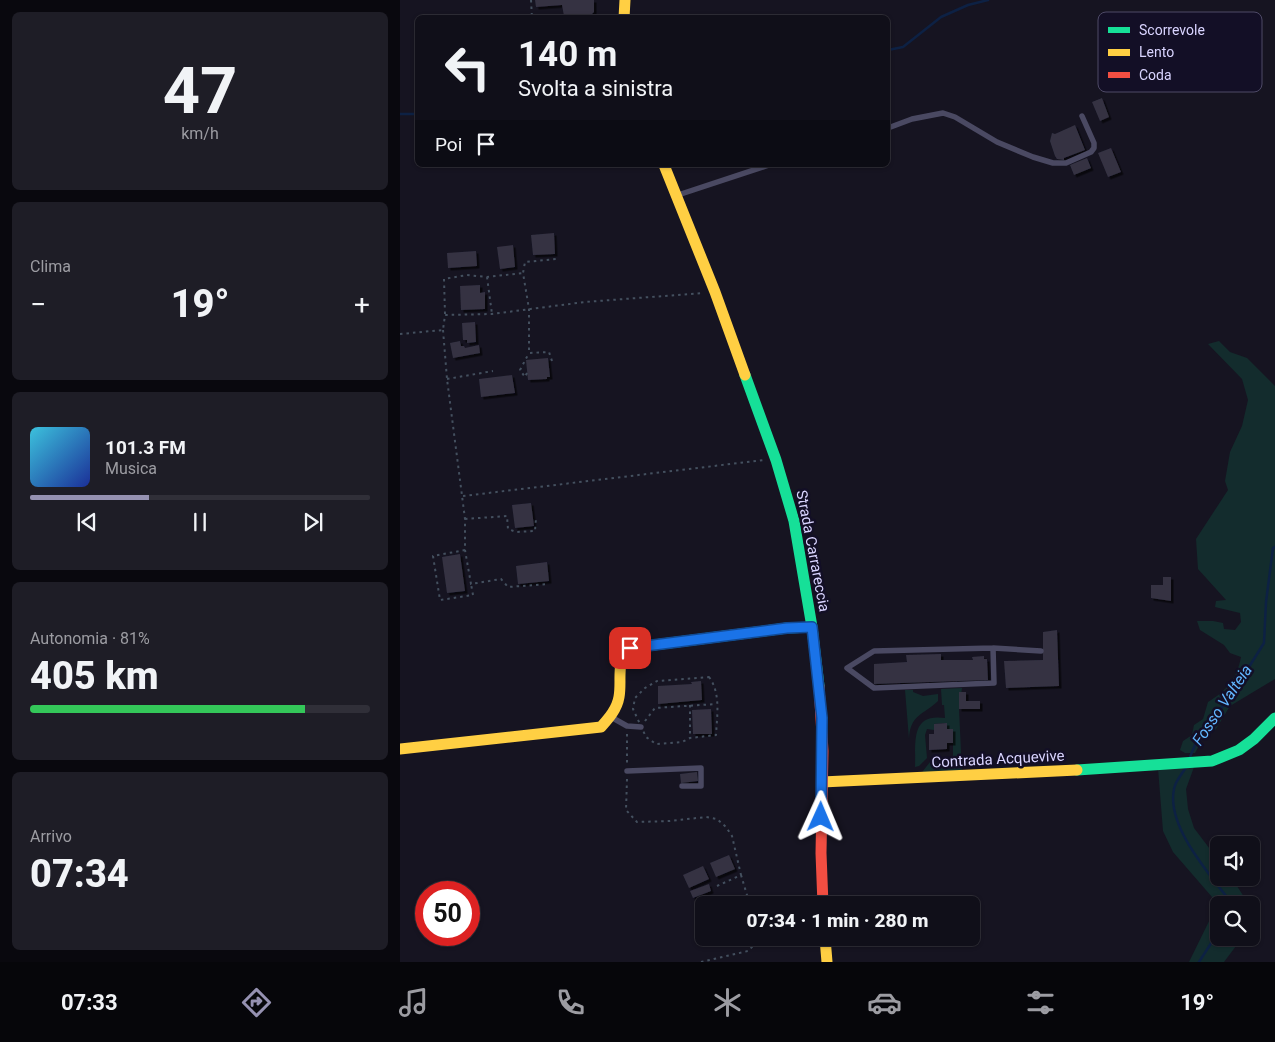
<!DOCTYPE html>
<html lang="it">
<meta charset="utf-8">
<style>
:root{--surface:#100f19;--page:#1e1d26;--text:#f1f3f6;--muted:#9c9ca2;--line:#302f38;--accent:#9591b1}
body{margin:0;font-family:Roboto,sans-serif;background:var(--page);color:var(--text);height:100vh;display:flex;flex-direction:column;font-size:19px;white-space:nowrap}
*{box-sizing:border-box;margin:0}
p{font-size:16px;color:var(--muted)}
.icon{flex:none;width:28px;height:28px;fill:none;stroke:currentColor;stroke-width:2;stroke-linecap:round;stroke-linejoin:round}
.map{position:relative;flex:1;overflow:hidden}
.side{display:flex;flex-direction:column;gap:12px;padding:12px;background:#09080e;width:400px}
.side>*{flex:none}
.banner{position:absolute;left:15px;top:15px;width:475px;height:152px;border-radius:8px;box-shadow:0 1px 4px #0004,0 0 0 1px var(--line);background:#100f19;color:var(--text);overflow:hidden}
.fabs{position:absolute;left:810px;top:836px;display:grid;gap:10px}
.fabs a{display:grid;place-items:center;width:50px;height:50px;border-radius:8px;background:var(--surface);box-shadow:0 1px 4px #0004,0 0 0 1px var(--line);font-size:25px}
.speed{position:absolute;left:15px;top:881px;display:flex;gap:10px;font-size:25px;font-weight:700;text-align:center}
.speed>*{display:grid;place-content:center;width:65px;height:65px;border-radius:50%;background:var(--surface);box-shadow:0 1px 4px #0004,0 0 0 1px var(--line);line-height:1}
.speed .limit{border:8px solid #d22;background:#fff;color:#111}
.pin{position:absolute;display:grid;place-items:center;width:42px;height:42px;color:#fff;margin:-21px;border-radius:10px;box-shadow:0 2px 8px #0006}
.me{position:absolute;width:55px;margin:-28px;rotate:1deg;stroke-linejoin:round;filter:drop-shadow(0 0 4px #0008)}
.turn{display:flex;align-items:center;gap:18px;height:105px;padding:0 20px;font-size:22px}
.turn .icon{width:65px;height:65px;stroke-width:2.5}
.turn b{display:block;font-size:35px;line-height:42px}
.then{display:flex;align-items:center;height:48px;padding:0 20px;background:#0003;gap:10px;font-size:19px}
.big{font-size:38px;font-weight:800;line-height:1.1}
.side .card{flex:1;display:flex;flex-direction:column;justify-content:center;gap:8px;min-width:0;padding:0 18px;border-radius:8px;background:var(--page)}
.side .dial{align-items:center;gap:0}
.dial b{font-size:65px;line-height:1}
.song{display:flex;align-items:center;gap:15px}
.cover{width:60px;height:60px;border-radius:8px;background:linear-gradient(135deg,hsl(190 70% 55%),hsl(230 70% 35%))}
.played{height:5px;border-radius:2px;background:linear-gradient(90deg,var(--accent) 35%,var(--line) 35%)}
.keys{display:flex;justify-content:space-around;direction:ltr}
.heat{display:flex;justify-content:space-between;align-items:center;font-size:28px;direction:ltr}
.charge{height:8px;border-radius:4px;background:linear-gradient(90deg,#34c759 81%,var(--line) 0)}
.trip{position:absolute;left:295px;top:896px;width:285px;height:50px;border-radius:8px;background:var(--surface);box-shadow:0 1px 4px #0004,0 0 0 1px var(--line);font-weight:800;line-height:50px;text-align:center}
.tabs{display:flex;height:80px;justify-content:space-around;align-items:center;background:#06060a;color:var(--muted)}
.tabs .icon{width:35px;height:35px}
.tabs .active{color:var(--accent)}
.tabs b{font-size:22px;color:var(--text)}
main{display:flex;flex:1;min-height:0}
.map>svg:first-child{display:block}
.green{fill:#132c2d}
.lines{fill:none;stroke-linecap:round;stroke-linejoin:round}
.stream{stroke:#0d2144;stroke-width:2.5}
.building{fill:#343243;filter:url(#shadow)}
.path{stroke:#44505f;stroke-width:2;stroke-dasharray:2.5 4;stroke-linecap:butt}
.lane{stroke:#4a4962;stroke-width:5.5}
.fast{stroke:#16e098;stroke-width:11}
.slow{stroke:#ffcf43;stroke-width:11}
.jam{stroke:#f24e42;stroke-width:11}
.route-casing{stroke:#114b97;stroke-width:12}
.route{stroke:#1a73e8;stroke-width:9}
.labels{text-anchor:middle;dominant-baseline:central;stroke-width:5;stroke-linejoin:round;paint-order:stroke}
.street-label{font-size:15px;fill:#d9d4ff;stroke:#130f26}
.water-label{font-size:16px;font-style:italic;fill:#62b6ff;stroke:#130f26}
.key{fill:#130f26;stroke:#4e4a67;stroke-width:1}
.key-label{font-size:14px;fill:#d9d4ff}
</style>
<main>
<section class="side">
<div class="card dial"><b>47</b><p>km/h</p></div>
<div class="card"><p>Clima</p>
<div class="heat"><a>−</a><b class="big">19°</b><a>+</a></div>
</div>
<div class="card">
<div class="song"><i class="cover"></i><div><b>101.3 FM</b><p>Musica</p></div></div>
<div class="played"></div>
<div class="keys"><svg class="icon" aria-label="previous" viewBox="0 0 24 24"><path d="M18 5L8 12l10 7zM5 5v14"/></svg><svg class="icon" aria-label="pause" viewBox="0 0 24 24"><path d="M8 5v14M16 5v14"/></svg><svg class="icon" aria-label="next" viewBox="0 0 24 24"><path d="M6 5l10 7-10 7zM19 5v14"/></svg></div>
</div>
<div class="card"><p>Autonomia · 81%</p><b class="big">405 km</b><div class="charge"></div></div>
<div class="card"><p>Arrivo</p><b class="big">07:34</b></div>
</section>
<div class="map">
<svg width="875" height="962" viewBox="0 0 875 962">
<defs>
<filter id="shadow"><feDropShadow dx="2.5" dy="2.5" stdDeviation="0" flood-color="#0009"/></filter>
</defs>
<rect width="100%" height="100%" fill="#161421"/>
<path class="green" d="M819,341l11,11 17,6 28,28v293l-45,27 -14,23 -13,9 -8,15h-10l-5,-3 3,-9 9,-6 2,-10 9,-6 5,-17c18,-11 29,-23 33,-45l-11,-4 -6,-8 -24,-15 -3,-9h16l10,2 1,6 11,1 6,-8 -1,-9 -25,-6 1,-6 10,-1 -28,-31 -2,-30 32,-49 -3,-9 5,-29 12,-26 6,-26 -6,-21 -34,-35z
M562,688l-3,21 3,64 -43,3 11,-14c11,3 15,4 23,-4v-29h-6l-1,-6 -12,1v6l-7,-1 -2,6 2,23 -8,8 -4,1c1,-25 -5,-54 30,-49l-1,-13h-2l-1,-16z
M505,690h8v2l10,4 15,-2v7c-15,14 -28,14 -29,38z
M794,767l-8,22 2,20 6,19 25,33v17h13l17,27h-30v33h23l-18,24h-35l26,-53 -3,-12 -39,-45 -10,-21 -5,-63z"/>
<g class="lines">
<path class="stream" d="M488,50l15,-3 38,-30 27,-12 20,-5
M0,114h18
M790,757l8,-19 34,-44 32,-51 2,-41 7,-54 2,-1
M785,769c-4,6 -10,13 -11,20 -8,38 37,87 59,116
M799,962l20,-31"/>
</g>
<path class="building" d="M135,0h59v12l-2,2 -28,2 -2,-11 -26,2z
M702,98l7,19 -9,4 -8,-19z
M675,125l10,25 -21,8v2l-7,-1 -2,-3 -5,-15 2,-8 3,1z
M711,148l10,24 -13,5 -10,-24z
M687,158l4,10 -17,7 -4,-10z
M154,233l1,21 -22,1 -2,-20z
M113,245l2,22 -15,2 -3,-22z
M76,251l1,15 -29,2 -1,-15z
M80,285v8l5,-1v17l-24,1 -1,-24z
M75,322l1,20 -9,1v-3h-4l-1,-17z
M60,341l1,5h3l1,2 14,-3 1,8 -27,5 -3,-15z
M148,358l2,19h-3v2l-19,1 -2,-20z
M112,375l3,18 -34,4 -2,-18z
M131,503l3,23 -19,2 -3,-23z
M60,554l5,37 -18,2 -5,-36z
M147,562l2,19 -31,3 -2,-18z
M763,577h8v24l-20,-3v-13h12z
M657,630l2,56 -53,2 -2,-27 39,-1v-28z
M541,654v6h32l-1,-3 12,-1v3h3l1,21 -114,4v-20l33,-2 -1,-7z
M301,681l1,19 -44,4v-18l34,-2 -1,-2z
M559,692h7v9h14v8h-21z
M311,709l1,25h-19l-1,-24z
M547,723v6h6v14h-6v6l-18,1v-16h5v-10z
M297,772l1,9 -17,2 -1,-9z
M329,855l6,14 -19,8 -6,-14z
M303,866l6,13 -20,9 -6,-13z
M309,884l2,7 -18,7 -3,-7z"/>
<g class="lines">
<path class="path" d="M131,0l1,18
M87,277l5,37
M45,314l-1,-35 23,-4 20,2 36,-4
M43,330l4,49 18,140v31l6,34 30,-5 7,8 41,-3
M0,334l43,-4 2,-15 47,-1 93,-12 118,-9
M152,361l-3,-9 -20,1v-44l-6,-36 2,-11 31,-3
M127,373l-2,4 -5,-7 9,-17
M47,379l46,-8
M63,496l301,-36
M65,519l42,-3 1,13 8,3 19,-1 1,-13
M65,550l-32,6 7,44 33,-5 -2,-11
M309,677c12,16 8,39 7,58l-26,3 -8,4 -26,2 -10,-7 -13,-28 2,-11 10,-10 12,-7z
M290,705v33
M245,721l10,-13 61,-4
M227,734v30
M227,779l-1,31 11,12 33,-1 36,-4 11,2 9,8 6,9 9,39 -24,11
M341,875l9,30
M301,962l47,-11 13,-13"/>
<path class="lane" d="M488,128l24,-9 31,-6 12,4 42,25 36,15 20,6h13l25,-11 3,-4v-5l-12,-27
M278,195l91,-30
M593,648l1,35 -120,5 -27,-20 27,-17z
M593,648l48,3
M211,717l16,9 14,1
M227,771l74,-3v18h-19"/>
<path class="fast" d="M345,375l31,85 18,61 18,106 7,59
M227,651l3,-3 157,-20 25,-1
M677,770l135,-9 27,-11 15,-11 21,-21"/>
<path class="slow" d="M224,18l1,-18
M264,165l51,127 30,83
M0,749l201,-22c8,-9 16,-18 18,-30 3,-16 -3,-32 8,-46
M422,782l255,-12
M425,938l2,24"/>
<path class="jam" d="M419,686l4,65 -2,102 2,52"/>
</g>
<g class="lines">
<defs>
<path id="route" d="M230,648l157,-20 25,-1 10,91 -1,99"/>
</defs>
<use href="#route" class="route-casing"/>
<use href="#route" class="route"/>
</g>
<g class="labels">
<g class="street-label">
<text transform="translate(413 551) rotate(79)">Strada Carrareccia</text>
<text transform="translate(598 759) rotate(-3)">Contrada Acquevive</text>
</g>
<g class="water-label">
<text transform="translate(822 705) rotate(-56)">Fosso Valteia</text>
</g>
</g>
<rect x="698" y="12" width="164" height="80" rx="8" class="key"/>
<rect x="708" y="27" width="22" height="6" fill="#16e098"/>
<rect x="708" y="49" width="22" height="7" fill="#ffcf43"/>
<rect x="708" y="72" width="22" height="6" fill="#f24e42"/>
<g class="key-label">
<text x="739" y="35">Scorrevole</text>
<text x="739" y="57">Lento</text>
<text x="739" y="80">Coda</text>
</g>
</svg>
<div class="fabs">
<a><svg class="icon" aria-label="sound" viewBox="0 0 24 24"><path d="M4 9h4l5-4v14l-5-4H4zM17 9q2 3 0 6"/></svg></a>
<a><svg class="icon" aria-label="search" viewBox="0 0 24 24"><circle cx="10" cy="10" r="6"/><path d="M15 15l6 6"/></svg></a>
</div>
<div class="speed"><div class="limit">50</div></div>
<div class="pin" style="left:230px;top:648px;background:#d93025"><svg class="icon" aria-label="arrive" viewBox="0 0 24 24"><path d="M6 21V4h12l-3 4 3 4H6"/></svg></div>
<svg class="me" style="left:421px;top:817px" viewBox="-20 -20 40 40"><path d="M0-17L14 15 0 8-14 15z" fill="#1a73e8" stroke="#fff" stroke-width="4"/></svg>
<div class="trip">07:34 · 1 min · 280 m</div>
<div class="banner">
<div class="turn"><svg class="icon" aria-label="left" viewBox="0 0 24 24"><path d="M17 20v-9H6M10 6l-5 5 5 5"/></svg><div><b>140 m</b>Svolta a sinistra</div></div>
<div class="then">Poi<svg class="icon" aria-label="arrive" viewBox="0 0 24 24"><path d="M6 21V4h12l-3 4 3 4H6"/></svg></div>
</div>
</div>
</main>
<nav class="tabs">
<b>07:33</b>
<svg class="icon active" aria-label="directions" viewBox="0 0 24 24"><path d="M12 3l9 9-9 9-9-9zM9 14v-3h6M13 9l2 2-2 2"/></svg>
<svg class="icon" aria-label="music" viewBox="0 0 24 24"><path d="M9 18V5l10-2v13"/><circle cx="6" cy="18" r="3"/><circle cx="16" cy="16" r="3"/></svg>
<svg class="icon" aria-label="phone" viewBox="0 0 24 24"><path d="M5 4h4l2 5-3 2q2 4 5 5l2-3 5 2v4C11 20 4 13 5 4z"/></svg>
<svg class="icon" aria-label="climate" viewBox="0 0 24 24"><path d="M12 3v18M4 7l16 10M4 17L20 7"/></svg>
<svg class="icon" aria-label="car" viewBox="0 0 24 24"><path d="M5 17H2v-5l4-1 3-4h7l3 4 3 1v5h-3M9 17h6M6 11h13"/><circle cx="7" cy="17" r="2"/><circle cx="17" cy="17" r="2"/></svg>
<svg class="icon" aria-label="filters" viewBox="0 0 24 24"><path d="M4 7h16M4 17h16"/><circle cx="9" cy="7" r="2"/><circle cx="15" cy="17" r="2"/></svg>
<b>19°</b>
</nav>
